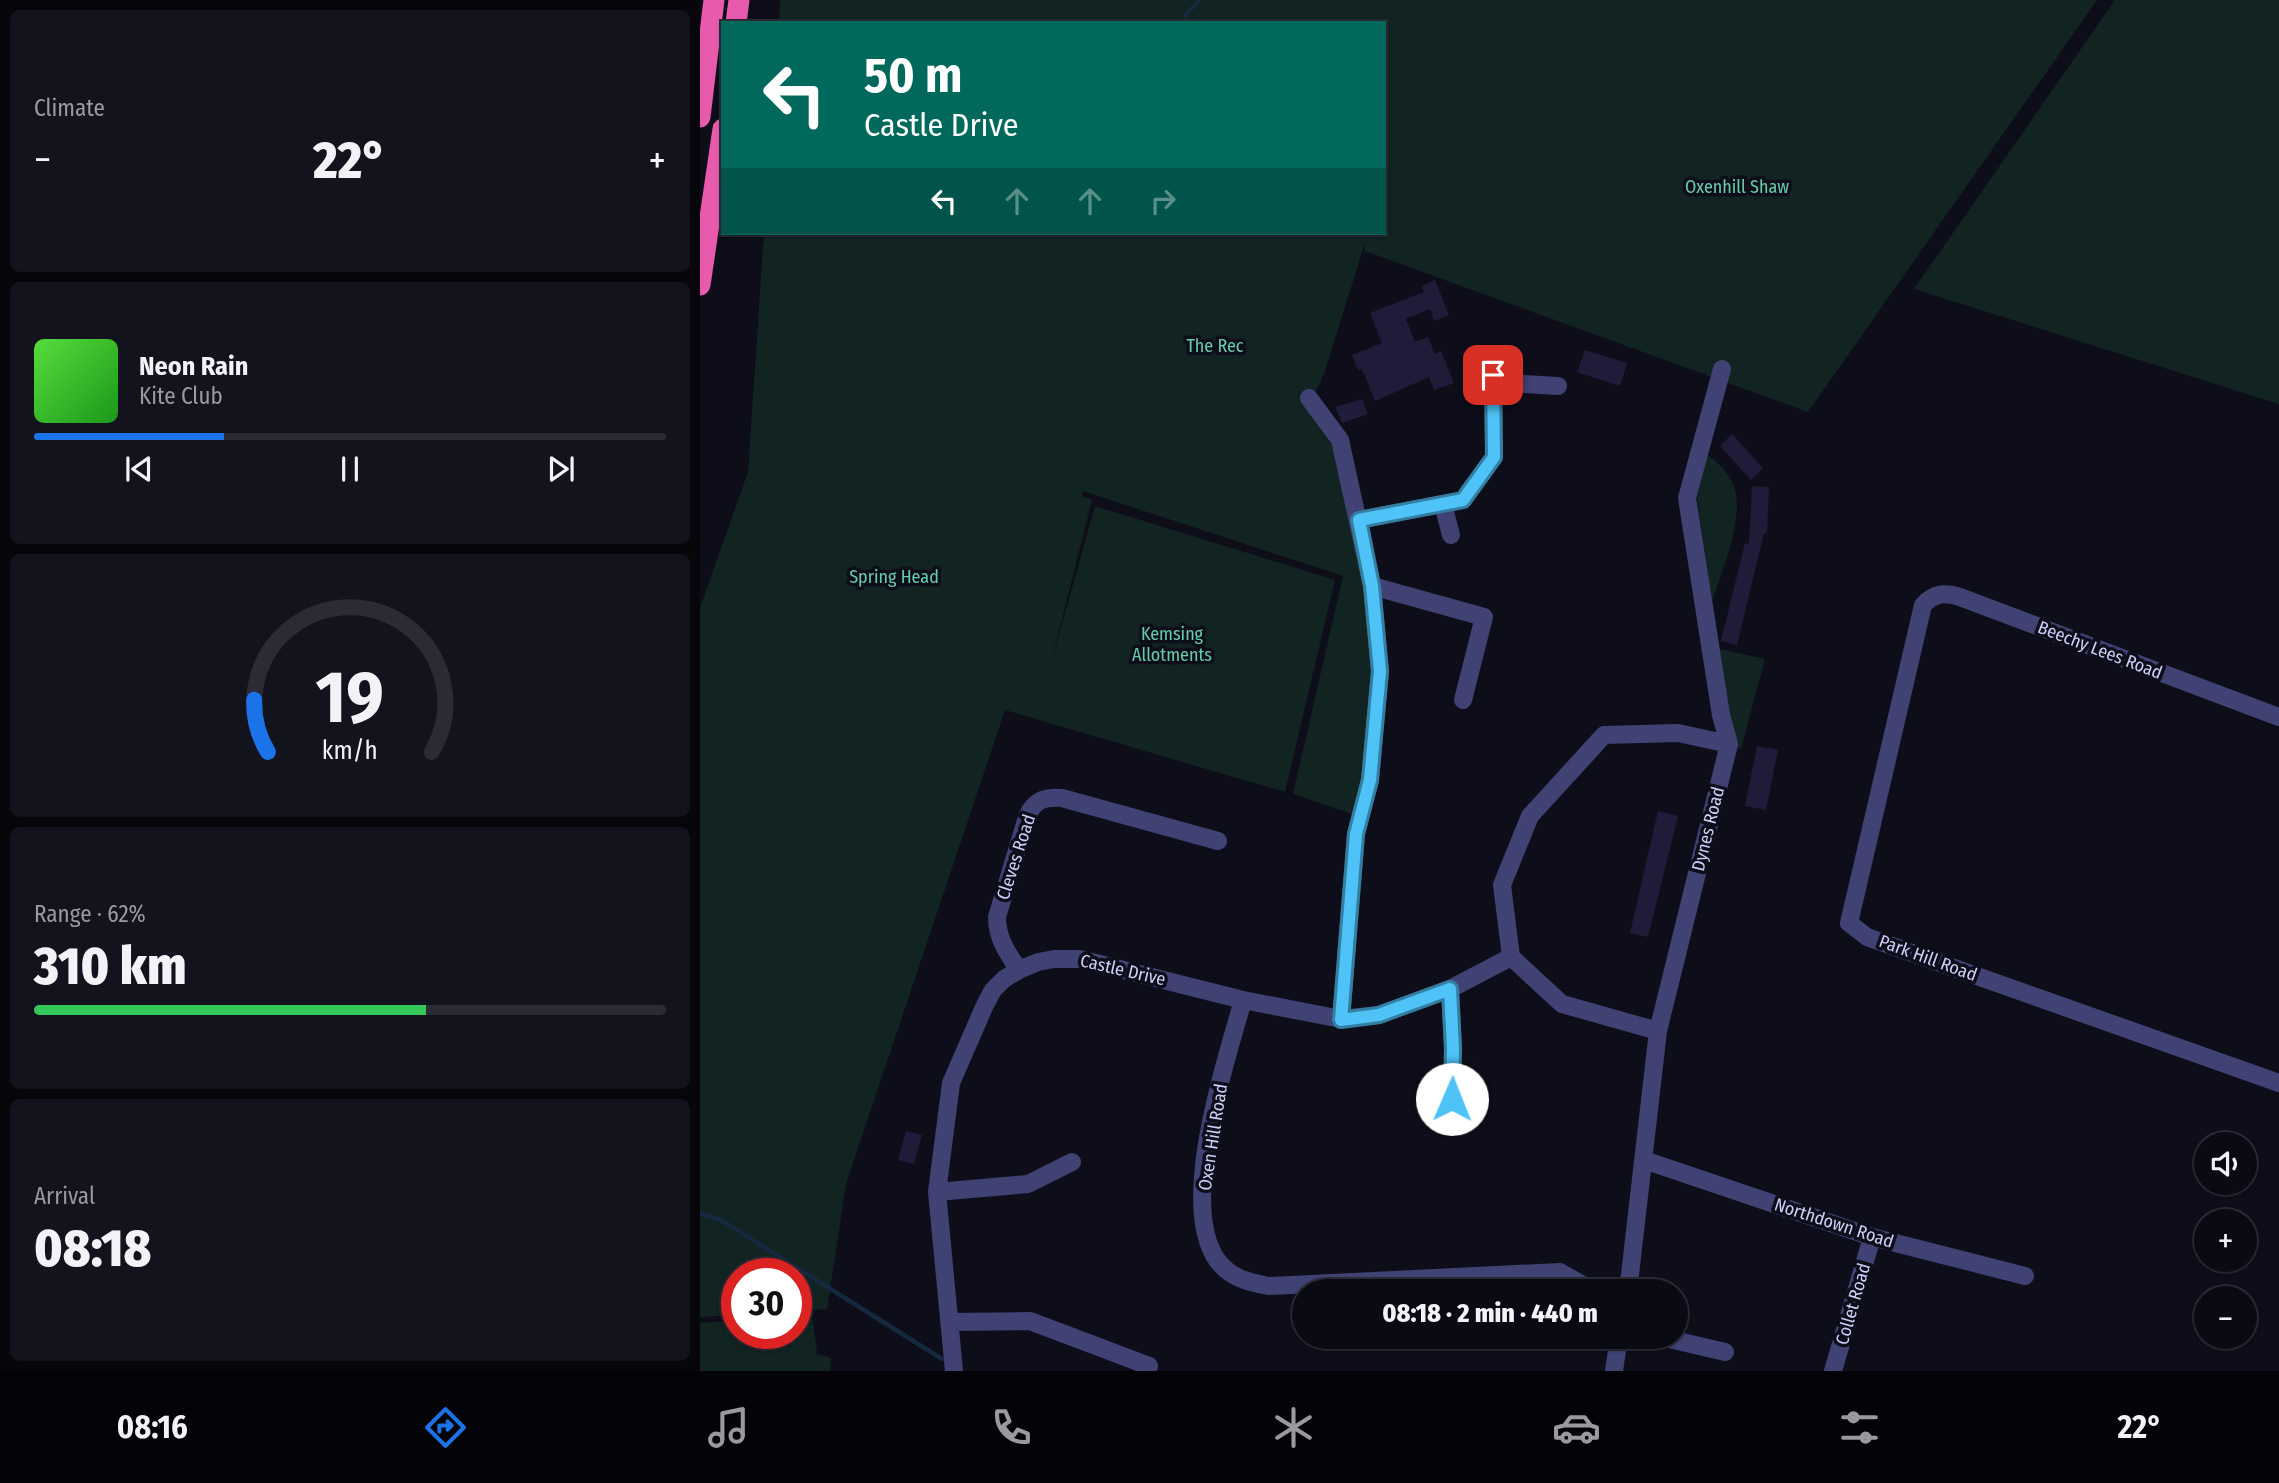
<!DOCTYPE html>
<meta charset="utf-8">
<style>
:root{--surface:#0a0a14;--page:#13131d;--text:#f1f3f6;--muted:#999aa0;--line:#2a2b34;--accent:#1a73e8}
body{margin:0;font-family:"Fira Sans Condensed",sans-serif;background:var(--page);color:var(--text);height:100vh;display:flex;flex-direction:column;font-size:26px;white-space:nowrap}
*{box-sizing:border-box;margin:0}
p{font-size:23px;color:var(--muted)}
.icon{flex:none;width:38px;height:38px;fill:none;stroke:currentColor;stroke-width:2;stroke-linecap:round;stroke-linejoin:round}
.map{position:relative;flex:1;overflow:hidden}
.details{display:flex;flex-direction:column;gap:10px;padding:10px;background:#06060b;width:700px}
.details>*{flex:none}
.guide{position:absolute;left:21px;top:21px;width:665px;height:214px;border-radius:0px;box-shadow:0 2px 5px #0004,0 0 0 2px var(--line);background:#00695c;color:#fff;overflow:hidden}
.buttons{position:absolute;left:1494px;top:1132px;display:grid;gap:14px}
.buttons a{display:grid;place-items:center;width:63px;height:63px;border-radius:50%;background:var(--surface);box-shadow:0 2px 5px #0004,0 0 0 2px var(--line);font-size:35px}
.speed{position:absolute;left:21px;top:1258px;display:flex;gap:14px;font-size:35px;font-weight:700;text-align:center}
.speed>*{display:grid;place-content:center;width:91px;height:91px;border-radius:50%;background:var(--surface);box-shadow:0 2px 5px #0004,0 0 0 2px var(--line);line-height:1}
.speed .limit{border:10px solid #d22;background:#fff;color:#111}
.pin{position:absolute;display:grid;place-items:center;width:60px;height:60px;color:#fff;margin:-30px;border-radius:14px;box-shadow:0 4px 10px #0006}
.me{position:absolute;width:77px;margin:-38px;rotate:1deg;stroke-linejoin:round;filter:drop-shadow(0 0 5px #0008)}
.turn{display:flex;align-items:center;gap:24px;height:147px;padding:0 28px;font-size:32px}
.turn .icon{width:91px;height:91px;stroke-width:2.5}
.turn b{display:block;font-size:49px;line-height:60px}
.lanes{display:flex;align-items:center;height:66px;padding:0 28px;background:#0003;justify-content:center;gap:35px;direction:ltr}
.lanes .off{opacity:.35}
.big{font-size:52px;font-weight:800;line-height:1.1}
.details .tile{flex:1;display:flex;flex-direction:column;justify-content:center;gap:10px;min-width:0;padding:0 24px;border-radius:10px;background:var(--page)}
.details .dial{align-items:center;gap:0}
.dial svg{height:182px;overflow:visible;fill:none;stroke:var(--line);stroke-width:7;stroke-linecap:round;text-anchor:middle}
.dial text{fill:var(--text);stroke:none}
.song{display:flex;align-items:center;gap:21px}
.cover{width:84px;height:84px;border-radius:10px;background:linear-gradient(135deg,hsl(110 70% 55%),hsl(120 70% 35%))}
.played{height:7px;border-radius:4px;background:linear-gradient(90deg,var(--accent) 30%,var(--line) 30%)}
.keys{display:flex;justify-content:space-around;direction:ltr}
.heat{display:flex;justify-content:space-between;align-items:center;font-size:38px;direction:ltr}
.charge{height:10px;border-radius:5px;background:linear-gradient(90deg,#34c759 62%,var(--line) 0)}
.trip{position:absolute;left:592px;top:1279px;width:396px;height:70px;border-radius:35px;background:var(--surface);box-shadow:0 2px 5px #0004,0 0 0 2px var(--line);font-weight:800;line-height:70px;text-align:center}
.tab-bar{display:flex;height:112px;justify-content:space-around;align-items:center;background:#040408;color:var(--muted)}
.tab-bar .icon{width:49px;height:49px}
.tab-bar .on{color:var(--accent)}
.tab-bar b{font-size:32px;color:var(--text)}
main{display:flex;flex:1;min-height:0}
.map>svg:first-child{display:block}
.green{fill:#112421}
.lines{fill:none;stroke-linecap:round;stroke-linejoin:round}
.stream{stroke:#14283e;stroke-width:4.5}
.building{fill:#1f1c39}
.minor{stroke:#3f4273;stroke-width:18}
.highway{stroke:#e75aac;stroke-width:21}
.route-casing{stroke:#337fa1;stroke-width:18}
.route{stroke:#4fc3f7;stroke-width:12}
.labels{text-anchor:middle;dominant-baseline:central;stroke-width:7;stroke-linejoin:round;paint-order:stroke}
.park-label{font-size:18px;fill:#65cda8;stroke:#0e0e1b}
.street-label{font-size:18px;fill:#cfcef8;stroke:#0e0e1b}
</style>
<main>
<section class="details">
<div class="tile"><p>Climate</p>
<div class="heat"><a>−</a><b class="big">22°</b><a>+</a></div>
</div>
<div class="tile">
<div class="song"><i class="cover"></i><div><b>Neon Rain</b><p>Kite Club</p></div></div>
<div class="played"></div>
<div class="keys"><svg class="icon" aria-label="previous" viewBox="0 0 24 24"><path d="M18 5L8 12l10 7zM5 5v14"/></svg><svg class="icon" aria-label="pause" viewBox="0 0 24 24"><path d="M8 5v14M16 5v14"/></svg><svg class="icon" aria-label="next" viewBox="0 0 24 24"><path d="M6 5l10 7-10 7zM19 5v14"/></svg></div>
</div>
<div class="tile dial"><svg viewBox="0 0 100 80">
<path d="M14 69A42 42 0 1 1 86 69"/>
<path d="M14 69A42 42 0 0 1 8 46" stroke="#1a73e8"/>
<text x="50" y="56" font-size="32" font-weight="700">19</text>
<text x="50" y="72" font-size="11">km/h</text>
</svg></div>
<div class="tile"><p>Range · 62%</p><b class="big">310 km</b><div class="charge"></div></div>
<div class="tile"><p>Arrival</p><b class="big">08:18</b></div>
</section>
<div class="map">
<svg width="1579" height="1371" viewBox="0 0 1579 1371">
<rect width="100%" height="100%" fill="#0e0e1b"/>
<path class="green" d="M80,0h1317l-289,412 -443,-161v-8l-41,131 -16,34c7,11 16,21 21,32 9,16 11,39 16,57 29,103 37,213 10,318l-62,-21 50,-218 -260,-85 -1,5 10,4 -41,163 44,-157 240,74 -50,212 -280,-82 -159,474 -19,125 -31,2v-37h-59v41l-37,2v-709l48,-136 16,-239h620v-210h-605z
M1415,0h164v404l-365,-115z
M1005,453c12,9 23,18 29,33 11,31 -12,85 -22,116l-15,-104z
M1016,648l49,11 -24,90 -7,-4z
M37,1320v14h59v-14h17l4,34 14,4 -1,13h-130v-48z"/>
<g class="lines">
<path class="stream" d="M485,16l14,-16
M0,1214l21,6 221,139"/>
</g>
<path class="building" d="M735,280l14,35 -15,6 -4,-12 -24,10 9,23 13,-5 7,17 6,-3 13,32 -20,7 -5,-13 -54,24 -13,-32 -4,1 -6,-15 30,-12 -12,-30 54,-21 -2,-6z
M885,350l42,13 -7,23 -43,-14z
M662,399l6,15 -26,9 -7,-16z
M1032,434l31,34 -12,12 -31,-34z
M1052,486l17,1 -2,46h-3l-27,112 -16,-4 24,-98 4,1z
M1057,746l21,4 -12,60 -21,-4z
M958,811l20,5 -30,121 -18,-4z
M206,1131l16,4 -8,29 -16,-4z"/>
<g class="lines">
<path class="minor" d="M609,398l31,42 32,146 8,86 -10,108 -14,54 -15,185
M743,504l8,31
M659,520l104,-20 31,-43 -1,-82 30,9 35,2
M672,586l112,31 -21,83
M1579,717l-319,-120c-15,-5 -26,-4 -37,8l-74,318 18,14 412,146
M319,970c-12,-17 -22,-32 -22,-53l30,-100c7,-17 17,-20 35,-19l156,43
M750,989l3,59 -1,51
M543,1000c-17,62 -65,204 -26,260 13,18 31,22 51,26l292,-14 35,20
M958,1031l-96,-27 -51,-47 -9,-72 28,-69 74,-81 74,-2 51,11
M944,1160l228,77 153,39
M237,1192l91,-8 44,-22
M928,1292l30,-261 71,-287 -8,-29 -34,-217 35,-129
M249,1322l81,-1 119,45
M961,1337l64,15
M254,1371l-17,-179 14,-109 34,-78 8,-15 11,-11 15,-9 19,-8 16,-3h26l163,41 98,19 38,-4 71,-26 61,-32
M914,1371l5,-34
M1133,1371l39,-134"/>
<path class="highway" d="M36,23l3,-23
M0,117l14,-117
M0,285l23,-156"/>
</g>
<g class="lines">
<defs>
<path id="route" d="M752,1099l1,-51 -3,-59 -71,26 -38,5 15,-186 14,-54 10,-109 -8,-85 -13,-66 104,-20 31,-43 -1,-82"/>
</defs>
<use href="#route" class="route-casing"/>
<use href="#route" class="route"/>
</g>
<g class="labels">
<g class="park-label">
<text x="1037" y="187">Oxenhill Shaw</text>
<text x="515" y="346">The Rec</text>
<text x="194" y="577">Spring Head</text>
<text x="472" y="634">Kemsing<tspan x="472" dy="21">Allotments</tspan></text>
</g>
<g class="street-label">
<text transform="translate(1400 650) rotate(21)">Beechy Lees Road</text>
<text transform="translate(1008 829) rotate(-76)">Dynes Road</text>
<text transform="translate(316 857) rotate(-72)">Cleves Road</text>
<text transform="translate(1228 958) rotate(20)">Park Hill Road</text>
<text transform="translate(423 970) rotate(13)">Castle Drive</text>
<text transform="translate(513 1137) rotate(-81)">Oxen Hill Road</text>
<text transform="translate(1134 1223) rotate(18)">Northdown Road</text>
<text transform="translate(1153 1304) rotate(-74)">Collet Road</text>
</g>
</g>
</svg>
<div class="buttons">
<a><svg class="icon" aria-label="sound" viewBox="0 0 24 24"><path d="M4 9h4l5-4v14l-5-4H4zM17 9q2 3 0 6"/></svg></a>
<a>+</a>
<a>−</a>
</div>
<div class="speed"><div class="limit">30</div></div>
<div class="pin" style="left:793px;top:375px;background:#d93025"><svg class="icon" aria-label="arrive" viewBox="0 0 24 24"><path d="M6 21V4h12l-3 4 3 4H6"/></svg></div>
<svg class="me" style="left:752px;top:1099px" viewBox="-20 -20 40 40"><circle r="19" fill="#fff"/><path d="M0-13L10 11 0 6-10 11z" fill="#4fc3f7"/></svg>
<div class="trip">08:18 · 2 min · 440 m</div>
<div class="guide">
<div class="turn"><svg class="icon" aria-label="left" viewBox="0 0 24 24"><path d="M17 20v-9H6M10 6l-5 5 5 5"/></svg><div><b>50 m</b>Castle Drive</div></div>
<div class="lanes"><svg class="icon" aria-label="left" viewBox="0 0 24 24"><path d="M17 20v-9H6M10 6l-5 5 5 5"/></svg><svg class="icon off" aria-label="ahead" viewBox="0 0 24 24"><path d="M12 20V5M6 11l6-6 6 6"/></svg><svg class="icon off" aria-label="ahead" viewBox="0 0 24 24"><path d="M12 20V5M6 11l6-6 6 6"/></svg><svg class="icon off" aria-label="right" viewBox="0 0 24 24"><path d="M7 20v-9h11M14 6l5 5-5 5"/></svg></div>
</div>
</div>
</main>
<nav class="tab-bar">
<b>08:16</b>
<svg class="icon on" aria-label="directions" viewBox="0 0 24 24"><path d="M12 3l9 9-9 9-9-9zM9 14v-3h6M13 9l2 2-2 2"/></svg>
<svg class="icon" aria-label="music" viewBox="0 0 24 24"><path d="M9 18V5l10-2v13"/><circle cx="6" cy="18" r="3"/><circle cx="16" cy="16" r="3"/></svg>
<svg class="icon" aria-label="phone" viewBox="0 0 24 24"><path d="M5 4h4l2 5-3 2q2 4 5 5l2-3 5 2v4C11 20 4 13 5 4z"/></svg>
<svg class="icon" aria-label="climate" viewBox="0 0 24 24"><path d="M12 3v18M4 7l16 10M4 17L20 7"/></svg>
<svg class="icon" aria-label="car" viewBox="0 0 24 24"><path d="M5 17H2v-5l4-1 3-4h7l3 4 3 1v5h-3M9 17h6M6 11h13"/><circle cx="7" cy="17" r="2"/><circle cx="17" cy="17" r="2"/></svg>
<svg class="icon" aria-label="filters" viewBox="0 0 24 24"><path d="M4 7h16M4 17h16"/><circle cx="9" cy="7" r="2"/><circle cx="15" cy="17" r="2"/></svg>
<b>22°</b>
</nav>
